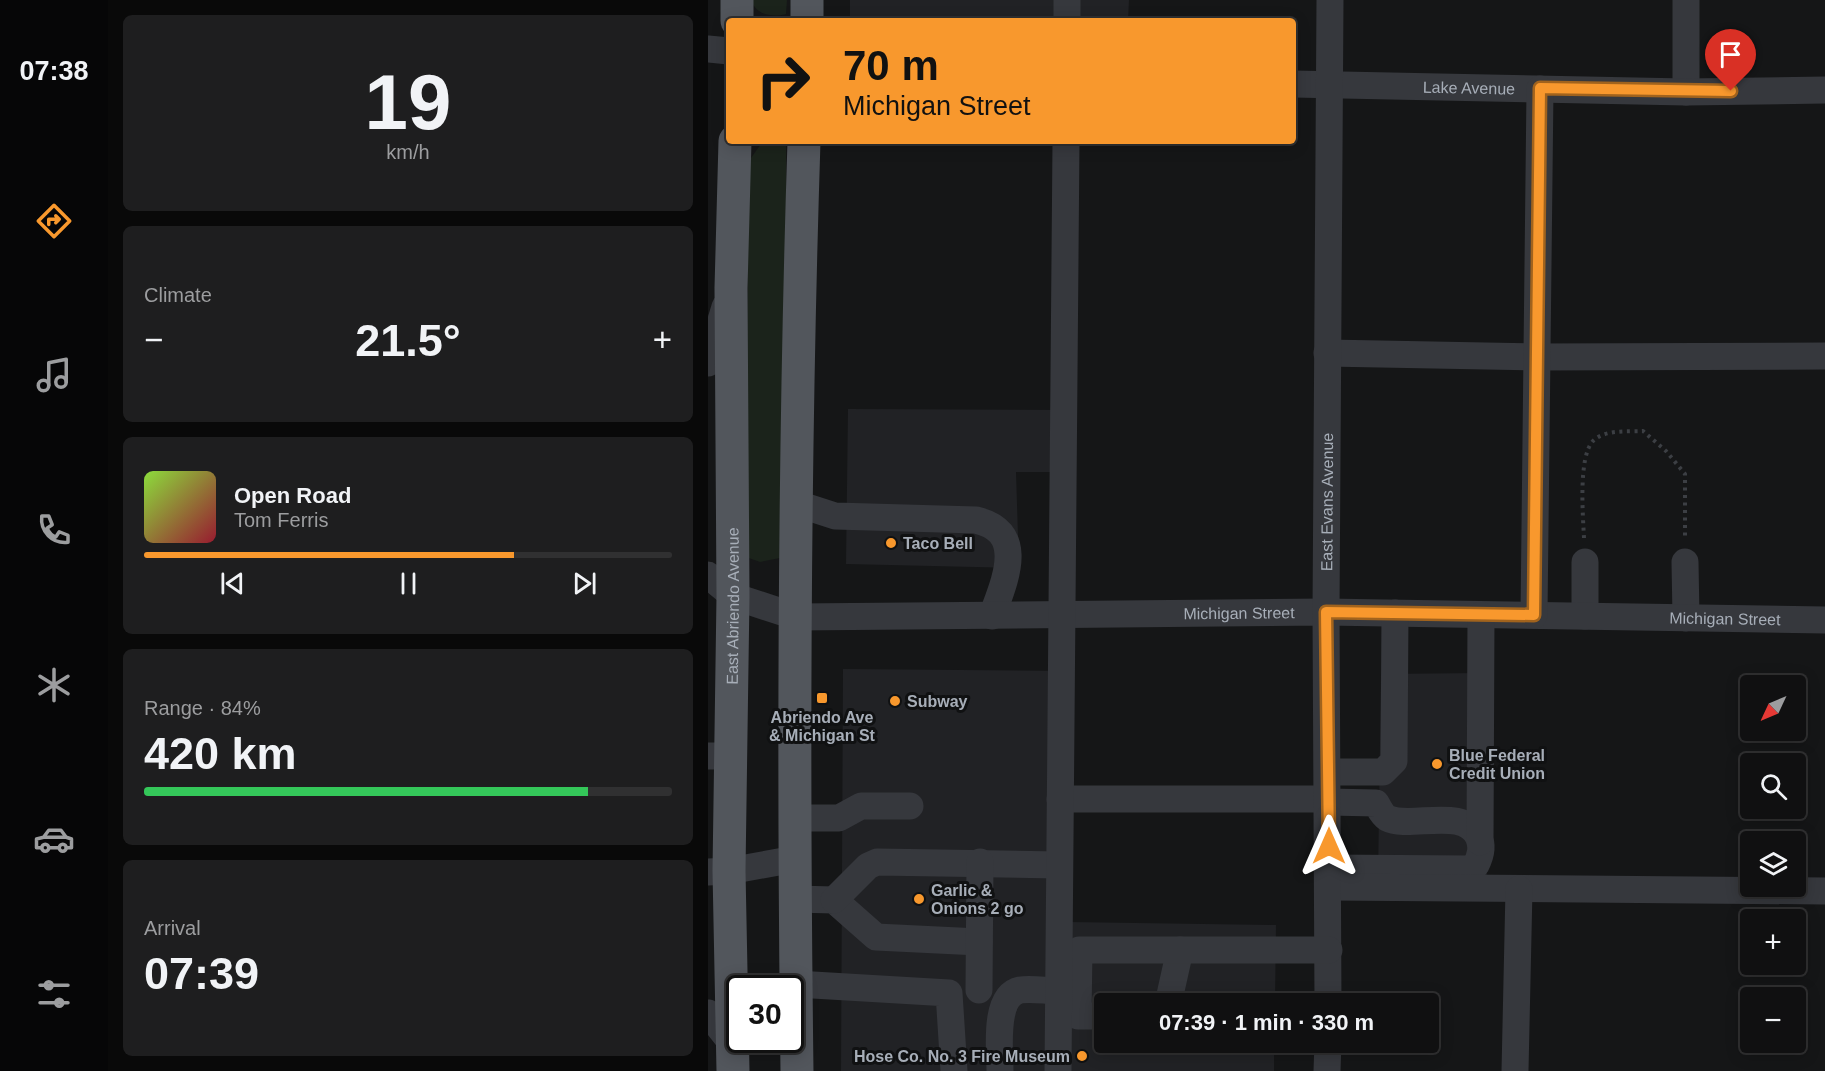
<!DOCTYPE html>
<meta charset="utf-8">
<style>
:root{--surface:#101011;--page:#1e1e1f;--text:#f1f3f6;--muted:#9c9d9f;--line:#303031;--accent:#f8982d}
body{margin:0;font-family:Helvetica,sans-serif;background:var(--page);color:var(--text);height:100vh;display:flex;flex-direction:column;font-size:22px;white-space:nowrap}
*{box-sizing:border-box;margin:0}
p{font-size:20px;color:var(--muted)}
.icon{flex:none;width:33px;height:33px;fill:none;stroke:currentColor;stroke-width:2;stroke-linecap:round;stroke-linejoin:round}
.map{position:relative;flex:1;overflow:hidden}
.drawer{display:flex;flex-direction:column;gap:15px;padding:15px;background:#090909;width:600px}
.drawer>*{flex:none}
.banner{position:absolute;left:18px;top:18px;width:570px;height:126px;border-radius:6px;box-shadow:0 3px 15px #0003,0 0 0 2px var(--line);background:#f8982d;color:#111;overflow:hidden}
.needle{width:39px;rotate:226deg}
.buttons{position:absolute;left:1032px;top:675px;display:grid;gap:12px}
.buttons a{display:grid;place-items:center;width:66px;height:66px;border-radius:6px;background:var(--surface);box-shadow:0 3px 15px #0003,0 0 0 2px var(--line);font-size:30px}
.speed{position:absolute;left:18px;top:975px;display:flex;gap:12px;font-size:30px;font-weight:700;text-align:center}
.speed>*{display:grid;place-content:center;width:78px;height:78px;border-radius:50%;background:var(--surface);box-shadow:0 3px 15px #0003,0 0 0 2px var(--line);line-height:1}
.speed .limit{border:3px solid #111;border-radius:9px;background:#fff;color:#111}
.pin{position:absolute;display:grid;place-items:center;width:51px;height:51px;color:#fff;margin:-62px -26px;border-radius:50% 50% 50% 0;rotate:-45deg;box-shadow:0 0 6px #0007}
.pin .icon{rotate:45deg}
.me{position:absolute;width:66px;margin:-33px;rotate:0deg;stroke-linejoin:round;filter:drop-shadow(0 0 4px #0008)}
.turn{display:flex;align-items:center;gap:21px;height:126px;padding:0 18px;font-size:27px}
.turn .icon{width:78px;height:78px;stroke-width:2.5}
.turn b{display:block;font-size:42px;line-height:51px}
.big{font-size:45px;font-weight:700;line-height:1.1}
.drawer .tile{flex:1;display:flex;flex-direction:column;justify-content:center;gap:9px;min-width:0;padding:0 21px;border-radius:9px;background:var(--page)}
.drawer .dial{align-items:center;gap:0}
.dial b{font-size:78px;line-height:1}
.song{display:flex;align-items:center;gap:18px}
.cover{width:72px;height:72px;border-radius:9px;background:linear-gradient(135deg,hsl(90 70% 55%),hsl(350 70% 35%))}
.played{height:6px;border-radius:3px;background:linear-gradient(90deg,var(--accent) 70%,var(--line) 70%)}
.keys{display:flex;justify-content:space-around;direction:ltr}
.heat{display:flex;justify-content:space-between;align-items:center;font-size:33px;direction:ltr}
.charge{height:9px;border-radius:4px;background:linear-gradient(90deg,#34c759 84%,var(--line) 0)}
.trip{position:absolute;left:386px;top:993px;width:345px;height:60px;border-radius:6px;background:var(--surface);box-shadow:0 3px 15px #0003,0 0 0 2px var(--line);font-weight:700;line-height:60px;text-align:center}
main{display:flex;flex:1;min-height:0}
.dock{display:flex;flex-direction:column;width:108px;justify-content:space-around;align-items:center;background:#060607;color:var(--muted)}
.dock .icon{width:42px;height:42px}
.dock .on{color:var(--accent)}
.dock b{font-size:27px;color:var(--text)}
.map>svg:first-child{display:block}
.built{fill:#212225}
.green{fill:#1b231b}
.lines{fill:none;stroke-linecap:round;stroke-linejoin:round}
.path{stroke:#3c3f44;stroke-width:4;stroke-dasharray:3 4.5;stroke-linecap:butt}
.minor{stroke:#36383d;stroke-width:27}
.major{stroke:#52565c;stroke-width:33}
.route-casing{stroke:#a1631d;stroke-width:15}
.route{stroke:#f8982d;stroke-width:10}
.poi-dot{fill:#f8982d;stroke:#101112;stroke-width:2}
.labels{text-anchor:middle;dominant-baseline:central;stroke-width:6;stroke-linejoin:round;paint-order:stroke}
.street-label{font-size:16px;fill:#a7aeb8;stroke:#101112}
.poi-label{font-size:16px;font-weight:bold;fill:#a7aeb8;stroke:#101112;text-anchor:start}
</style>
<main>
<nav class="dock">
<b>07:38</b>
<svg class="icon on" aria-label="directions" viewBox="0 0 24 24"><path d="M12 3l9 9-9 9-9-9zM9 14v-3h6M13 9l2 2-2 2"/></svg>
<svg class="icon" aria-label="music" viewBox="0 0 24 24"><path d="M9 18V5l10-2v13"/><circle cx="6" cy="18" r="3"/><circle cx="16" cy="16" r="3"/></svg>
<svg class="icon" aria-label="phone" viewBox="0 0 24 24"><path d="M5 4h4l2 5-3 2q2 4 5 5l2-3 5 2v4C11 20 4 13 5 4z"/></svg>
<svg class="icon" aria-label="climate" viewBox="0 0 24 24"><path d="M12 3v18M4 7l16 10M4 17L20 7"/></svg>
<svg class="icon" aria-label="car" viewBox="0 0 24 24"><path d="M5 17H2v-5l4-1 3-4h7l3 4 3 1v5h-3M9 17h6M6 11h13"/><circle cx="7" cy="17" r="2"/><circle cx="17" cy="17" r="2"/></svg>
<svg class="icon" aria-label="filters" viewBox="0 0 24 24"><path d="M4 7h16M4 17h16"/><circle cx="9" cy="7" r="2"/><circle cx="15" cy="17" r="2"/></svg>
</nav>
<section class="drawer">
<div class="tile dial"><b>19</b><p>km/h</p></div>
<div class="tile"><p>Climate</p>
<div class="heat"><a>−</a><b class="big">21.5°</b><a>+</a></div>
</div>
<div class="tile">
<div class="song"><i class="cover"></i><div><b>Open Road</b><p>Tom Ferris</p></div></div>
<div class="played"></div>
<div class="keys"><svg class="icon" aria-label="previous" viewBox="0 0 24 24"><path d="M18 5L8 12l10 7zM5 5v14"/></svg><svg class="icon" aria-label="pause" viewBox="0 0 24 24"><path d="M8 5v14M16 5v14"/></svg><svg class="icon" aria-label="next" viewBox="0 0 24 24"><path d="M6 5l10 7-10 7zM19 5v14"/></svg></div>
</div>
<div class="tile"><p>Range · 84%</p><b class="big">420 km</b><div class="charge"></div></div>
<div class="tile"><p>Arrival</p><b class="big">07:39</b></div>
</section>
<div class="map">
<svg width="1117" height="1071" viewBox="0 0 1117 1071">
<rect width="100%" height="100%" fill="#151617"/>
<path class="built" d="M142,0h279l-1,21h-278z
M140,409l223,1v62h-55l3,96 -173,-4z
M135,669l227,2 -1,251 207,3 -1,78 -171,1v38l170,1v28h-433z
M775,673l4,206 -109,-1 3,-204z"/>
<path class="green" d="M43,0h36l-1,14c-14,4 -30,1 -35,-14z
M55,141h23v173l-6,244 -20,4 -11,-4 -2,-83 1,-296 3,-21z"/>
<g class="lines">
<path class="path" d="M876,538c-1,-22 -6,-81 9,-97 12,-12 35,-9 50,-10l23,20 19,23v63"/>
<g class="minor">
<path d="M978,0v92"/>
<path d="M359,21v-21"/>
<path d="M0,49l21,2"/>
<path id="s1" d="M585,84l393,8 139,-2"/>
<path d="M619,353l208,4 290,-1"/>
<path d="M0,363l17,-56"/>
<path d="M90,504l37,12 141,4c52,12 28,62 16,96"/>
<path d="M877,562v54"/>
<path d="M977,562l1,56"/>
<path id="s2" d="M0,575l25,21 64,21 529,-5 499,8"/>
<path d="M826,615l6,-526"/>
<path d="M0,756h23"/>
<path d="M621,772h54l11,-11 1,-148"/>
<path d="M352,799h269"/>
<path d="M621,802l47,1c3,5 6,12 11,15 23,12 78,-13 92,20 4,8 1,19 -3,27l-8,4 -139,-1"/>
<path d="M87,818h44l22,-12h49"/>
<path d="M772,842l1,-227"/>
<path d="M0,872l21,-1 66,-12"/>
<path d="M621,887l496,4"/>
<path d="M87,899l39,1 42,37 103,5"/>
<path d="M126,900l34,-34 9,-4 182,3"/>
<path d="M88,984l153,9 5,78"/>
<path d="M271,990l1,-128"/>
<path d="M460,1004l12,-54"/>
<path id="s3" d="M620,1004l-2,-392 4,-612"/>
<path d="M0,1013l25,32"/>
<path d="M396,1016h-26l1,-66h250"/>
<path d="M292,1071c0,-20 -7,-75 20,-81 12,-2 26,1 38,1"/>
<path d="M350,1071l8,-930"/>
<path d="M619,1071l1,-29"/>
<path d="M807,1071l4,-182"/>
</g>
<g class="major">
<path d="M29,21v-21"/>
<path d="M99,21v-21"/>
<path id="s4" d="M25,1071l-4,-200 4,-275 -2,-308 4,-147"/>
<path d="M89,1071c-4,-310 -3,-620 7,-930"/>
</g>
</g>
<g class="lines">
<defs>
<path id="route" d="M621,846l-3,-234 208,3 6,-527 191,3"/>
</defs>
<use href="#route" class="route-casing"/>
<use href="#route" class="route"/>
</g>
<g class="poi-dot">
<circle cx="183" cy="543" r="6"/>
<rect x="108" y="692" width="12" height="12" rx="3"/>
<circle cx="187" cy="701" r="6"/>
<circle cx="729" cy="764" r="6"/>
<circle cx="211" cy="899" r="6"/>
<circle cx="374" cy="1056" r="6"/>
</g>
<g class="labels">
<g class="street-label">
<text stroke="none"><textPath href="#s1" startOffset="176">Lake Avenue</textPath></text>
<text stroke="none"><textPath href="#s3" startOffset="502">East Evans Avenue</textPath></text>
<text stroke="none"><textPath href="#s4" startOffset="465">East Abriendo Avenue</textPath></text>
<text stroke="none"><textPath href="#s2" startOffset="542">Michigan Street</textPath></text>
<text stroke="none"><textPath href="#s2" startOffset="1028">Michigan Street</textPath></text>
</g>
<g class="poi-label">
<text x="195" y="543">Taco Bell</text>
<text x="199" y="701">Subway</text>
<text x="114" y="717" text-anchor="middle">Abriendo Ave<tspan x="114" dy="18">&amp; Michigan St</tspan></text>
<text x="741" y="755">Blue Federal<tspan x="741" dy="18">Credit Union</tspan></text>
<text x="223" y="890">Garlic &amp;<tspan x="223" dy="18">Onions 2 go</tspan></text>
<text x="362" y="1056" text-anchor="end">Hose Co. No. 3 Fire Museum</text>
</g>
</g>
</svg>
<div class="buttons">
<a><svg class="needle" viewBox="-14 -14 28 28"><path d="M0-13l5 13h-10z" fill="#e53935"/><path d="M0 13l5-13h-10z" fill="#9c9d9f"/></svg></a>
<a><svg class="icon" aria-label="search" viewBox="0 0 24 24"><circle cx="10" cy="10" r="6"/><path d="M15 15l6 6"/></svg></a>
<a><svg class="icon" aria-label="layers" viewBox="0 0 24 24"><path d="M12 4l9 5-9 5-9-5zM3 14l9 5 9-5"/></svg></a>
<a>+</a>
<a>−</a>
</div>
<div class="speed"><div class="limit">30</div></div>
<div class="pin" style="left:1023px;top:91px;background:#d93025"><svg class="icon" aria-label="arrive" viewBox="0 0 24 24"><path d="M6 21V4h12l-3 4 3 4H6"/></svg></div>
<svg class="me" style="left:621px;top:846px" viewBox="-20 -20 40 40"><path d="M0-17L14 15 0 8-14 15z" fill="#f8982d" stroke="#fff" stroke-width="4"/></svg>
<div class="trip">07:39 · 1 min · 330 m</div>
<div class="banner">
<div class="turn"><svg class="icon" aria-label="right" viewBox="0 0 24 24"><path d="M7 20v-9h11M14 6l5 5-5 5"/></svg><div><b>70 m</b>Michigan Street</div></div>
</div>
</div>
</main>
